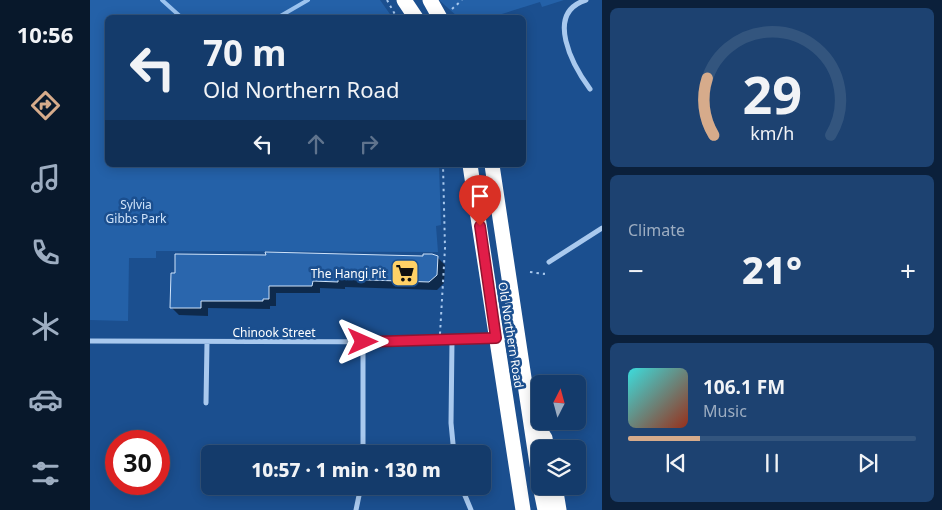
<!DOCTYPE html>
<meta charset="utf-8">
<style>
:root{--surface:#143b6b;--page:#1d4271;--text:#f1f3f6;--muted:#9dadc1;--line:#33557e;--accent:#d6ab8b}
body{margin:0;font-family:"Noto Sans",sans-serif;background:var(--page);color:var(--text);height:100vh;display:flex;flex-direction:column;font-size:19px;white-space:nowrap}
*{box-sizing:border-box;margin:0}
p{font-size:16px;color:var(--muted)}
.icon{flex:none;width:28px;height:28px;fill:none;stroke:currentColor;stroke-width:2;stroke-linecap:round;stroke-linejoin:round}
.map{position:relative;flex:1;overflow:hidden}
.details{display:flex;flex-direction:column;gap:8px;padding:8px;background:#0b203b;width:340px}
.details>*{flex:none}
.banner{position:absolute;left:15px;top:15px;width:421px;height:152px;border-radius:8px;box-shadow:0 2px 12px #0003,0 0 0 1px var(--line);background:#143b6b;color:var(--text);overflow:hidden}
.needle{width:32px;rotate:6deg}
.tools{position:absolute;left:441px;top:375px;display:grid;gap:10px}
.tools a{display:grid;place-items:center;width:55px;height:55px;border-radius:8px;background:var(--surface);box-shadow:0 2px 12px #0003,0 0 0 1px var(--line);font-size:25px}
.speed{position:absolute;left:15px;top:430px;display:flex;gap:10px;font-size:25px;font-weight:700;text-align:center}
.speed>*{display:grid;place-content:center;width:65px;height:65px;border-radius:50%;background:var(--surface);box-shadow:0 2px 12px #0003,0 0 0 1px var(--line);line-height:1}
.speed .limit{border:8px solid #d22;background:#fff;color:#111}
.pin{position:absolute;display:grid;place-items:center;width:42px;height:42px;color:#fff;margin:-51px -21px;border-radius:50% 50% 50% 0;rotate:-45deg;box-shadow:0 0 5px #0007}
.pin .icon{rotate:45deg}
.me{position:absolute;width:55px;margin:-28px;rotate:90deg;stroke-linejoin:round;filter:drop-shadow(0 0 4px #0008)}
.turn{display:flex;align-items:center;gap:18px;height:105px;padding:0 15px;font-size:22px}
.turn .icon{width:65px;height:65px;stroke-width:2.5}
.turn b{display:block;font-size:35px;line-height:42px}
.lanes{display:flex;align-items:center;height:48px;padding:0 15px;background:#0003;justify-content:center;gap:25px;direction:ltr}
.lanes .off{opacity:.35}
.big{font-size:38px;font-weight:800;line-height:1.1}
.details .widget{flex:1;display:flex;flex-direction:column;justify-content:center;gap:8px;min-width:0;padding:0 18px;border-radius:8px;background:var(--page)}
.details .dial{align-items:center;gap:0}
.dial svg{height:130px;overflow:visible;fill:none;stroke:var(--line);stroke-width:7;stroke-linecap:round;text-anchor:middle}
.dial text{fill:var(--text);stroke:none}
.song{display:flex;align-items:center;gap:15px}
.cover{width:60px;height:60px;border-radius:8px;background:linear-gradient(135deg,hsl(180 70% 55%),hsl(10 70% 35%))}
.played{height:5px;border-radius:2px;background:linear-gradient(90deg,var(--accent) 25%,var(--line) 25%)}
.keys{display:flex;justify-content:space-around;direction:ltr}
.heat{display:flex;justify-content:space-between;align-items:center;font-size:28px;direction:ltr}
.trip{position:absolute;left:111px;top:445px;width:290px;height:50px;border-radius:8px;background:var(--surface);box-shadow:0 2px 12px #0003,0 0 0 1px var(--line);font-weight:800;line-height:50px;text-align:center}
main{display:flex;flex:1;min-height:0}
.tab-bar{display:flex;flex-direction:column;width:90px;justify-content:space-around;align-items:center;background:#08182b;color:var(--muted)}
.tab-bar .icon{width:35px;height:35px}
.tab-bar .current{color:var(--accent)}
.tab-bar b{font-size:22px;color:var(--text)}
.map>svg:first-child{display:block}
.green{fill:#2461a8}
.shadow{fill:#0007}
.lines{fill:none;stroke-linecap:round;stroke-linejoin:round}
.stream{stroke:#9cc4f0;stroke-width:4}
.building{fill:#2a66ad;stroke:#cfe3fa}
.path{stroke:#a9c9ee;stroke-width:2;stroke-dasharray:2.5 4;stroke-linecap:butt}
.street{stroke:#a9c9ee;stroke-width:5}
.highway{stroke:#fff;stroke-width:15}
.route-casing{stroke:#92132f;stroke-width:12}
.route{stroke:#e11d48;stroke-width:9}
.labels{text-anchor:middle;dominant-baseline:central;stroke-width:5;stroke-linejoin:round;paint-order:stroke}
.park-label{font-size:12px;fill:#cfe3fa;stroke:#1b4f8f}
.poi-label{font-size:12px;fill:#fff;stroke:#1b4f8f;text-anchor:end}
.street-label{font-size:12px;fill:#fff;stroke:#1b4f8f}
</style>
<main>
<nav class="tab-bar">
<b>10:56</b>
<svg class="icon current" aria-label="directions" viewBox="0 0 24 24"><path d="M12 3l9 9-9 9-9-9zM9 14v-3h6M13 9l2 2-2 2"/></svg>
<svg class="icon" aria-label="music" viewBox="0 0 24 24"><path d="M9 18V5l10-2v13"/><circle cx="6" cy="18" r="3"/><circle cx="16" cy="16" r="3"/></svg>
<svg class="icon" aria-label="phone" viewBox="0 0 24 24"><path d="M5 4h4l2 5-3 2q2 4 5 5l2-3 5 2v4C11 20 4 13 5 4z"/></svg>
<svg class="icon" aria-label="climate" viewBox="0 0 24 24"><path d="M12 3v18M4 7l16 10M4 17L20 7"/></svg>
<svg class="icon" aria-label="car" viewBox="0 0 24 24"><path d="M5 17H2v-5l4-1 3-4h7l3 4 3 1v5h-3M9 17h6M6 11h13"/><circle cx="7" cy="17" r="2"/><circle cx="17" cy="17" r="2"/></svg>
<svg class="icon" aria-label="filters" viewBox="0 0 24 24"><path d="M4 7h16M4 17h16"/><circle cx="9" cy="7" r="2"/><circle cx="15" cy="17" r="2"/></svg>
</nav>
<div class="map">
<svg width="512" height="510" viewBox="0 0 512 510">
<rect width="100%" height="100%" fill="#1b4f8f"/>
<path class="green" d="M0,0h290l12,17 -284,1v147h331l2,60 -5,1 2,26 -282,-1v7h-27l-1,63 -38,-1z
M349,0h125l-22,7 -2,-5 -48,15h-12l-1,-2 -1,2h-20z"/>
<path class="shadow" d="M347,257l8,8 -1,18 -7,7 -92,-3v2l-25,-1v5h-44v13h-6v3l-62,-1v8l-29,-1 -7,-7 4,-34z"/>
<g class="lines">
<path class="stream" d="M72,0l20,18
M187,18l31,-18"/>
</g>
<path class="building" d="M175,252l158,4v-2h9l6,2 -1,19 -8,7 -91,-3v3l-25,-1 -1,5h-43v13h-6v2h-62v7h-31l1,-35h4v-19l91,1z"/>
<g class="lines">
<path class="path" d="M297,0l10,18
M362,9l10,-9
M440,272l14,2v-5
M350,334l5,-86 -2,-83"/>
<path class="street" d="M496,0c-42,13 -13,66 4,89
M459,262l53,-34
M0,341l349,1 78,-5
M362,341l-1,82 3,31
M116,403l1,-61
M273,454v-112
M371,486l10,24
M266,510l5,-24"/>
<path class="highway" d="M314,0l12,18
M340,0l10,18
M380,165l53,345
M402,165l48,319
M442,418l13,20 2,11
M450,486l5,24
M465,486l4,24"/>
</g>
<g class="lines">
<defs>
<path id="route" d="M273,342l133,-4 -16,-112"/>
</defs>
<use href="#route" class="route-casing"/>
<use href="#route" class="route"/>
</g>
<defs>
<symbol id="supermarket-square" viewBox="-11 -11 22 22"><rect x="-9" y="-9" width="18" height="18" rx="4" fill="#ffd166" stroke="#1b4f8f"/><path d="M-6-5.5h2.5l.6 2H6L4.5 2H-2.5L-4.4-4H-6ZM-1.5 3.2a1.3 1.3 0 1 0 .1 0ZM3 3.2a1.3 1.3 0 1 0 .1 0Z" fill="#111"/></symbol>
</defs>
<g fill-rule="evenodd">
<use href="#supermarket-square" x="299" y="257" width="32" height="32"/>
</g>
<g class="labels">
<g class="park-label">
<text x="46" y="204">Sylvia<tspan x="46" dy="14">Gibbs Park</tspan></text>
</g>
<g class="poi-label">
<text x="296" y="273">The Hangi Pit</text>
</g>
<g class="street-label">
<text x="184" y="332">Chinook Street</text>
<text transform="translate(421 335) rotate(81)">Old Northern Road</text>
</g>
</g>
</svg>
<div class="tools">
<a><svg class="needle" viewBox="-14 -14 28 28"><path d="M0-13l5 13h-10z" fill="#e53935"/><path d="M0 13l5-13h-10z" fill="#9dadc1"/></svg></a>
<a><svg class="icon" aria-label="layers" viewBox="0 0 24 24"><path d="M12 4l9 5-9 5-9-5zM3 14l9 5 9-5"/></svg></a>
</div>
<div class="speed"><div class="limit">30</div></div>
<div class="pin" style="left:390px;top:226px;background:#d93025"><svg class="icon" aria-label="arrive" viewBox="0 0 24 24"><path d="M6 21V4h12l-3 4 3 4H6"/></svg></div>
<svg class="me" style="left:273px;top:342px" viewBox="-20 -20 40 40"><path d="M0-17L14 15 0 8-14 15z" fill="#e11d48" stroke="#fff" stroke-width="4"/></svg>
<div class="trip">10:57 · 1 min · 130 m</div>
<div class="banner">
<div class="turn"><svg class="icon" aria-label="left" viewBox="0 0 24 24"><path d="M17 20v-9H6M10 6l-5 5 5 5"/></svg><div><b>70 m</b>Old Northern Road</div></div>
<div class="lanes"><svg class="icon" aria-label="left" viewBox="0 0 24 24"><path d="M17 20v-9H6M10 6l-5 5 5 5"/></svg><svg class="icon off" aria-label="ahead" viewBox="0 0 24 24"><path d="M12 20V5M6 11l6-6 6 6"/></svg><svg class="icon off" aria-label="right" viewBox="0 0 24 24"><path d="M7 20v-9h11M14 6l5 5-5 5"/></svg></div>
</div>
</div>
<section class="details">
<div class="widget dial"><svg viewBox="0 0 100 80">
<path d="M14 69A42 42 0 1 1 86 69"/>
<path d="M14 69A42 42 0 0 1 10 34" stroke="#d6ab8b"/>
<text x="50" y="56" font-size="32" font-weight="700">29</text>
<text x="50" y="72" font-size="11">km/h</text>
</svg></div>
<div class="widget"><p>Climate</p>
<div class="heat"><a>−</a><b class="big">21°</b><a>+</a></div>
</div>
<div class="widget">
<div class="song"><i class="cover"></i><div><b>106.1 FM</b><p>Music</p></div></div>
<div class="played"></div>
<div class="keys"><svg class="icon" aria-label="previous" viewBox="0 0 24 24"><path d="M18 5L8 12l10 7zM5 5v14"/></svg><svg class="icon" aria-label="pause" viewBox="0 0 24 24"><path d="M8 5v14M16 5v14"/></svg><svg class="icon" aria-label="next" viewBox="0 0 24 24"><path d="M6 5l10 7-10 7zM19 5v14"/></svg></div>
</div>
</section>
</main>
